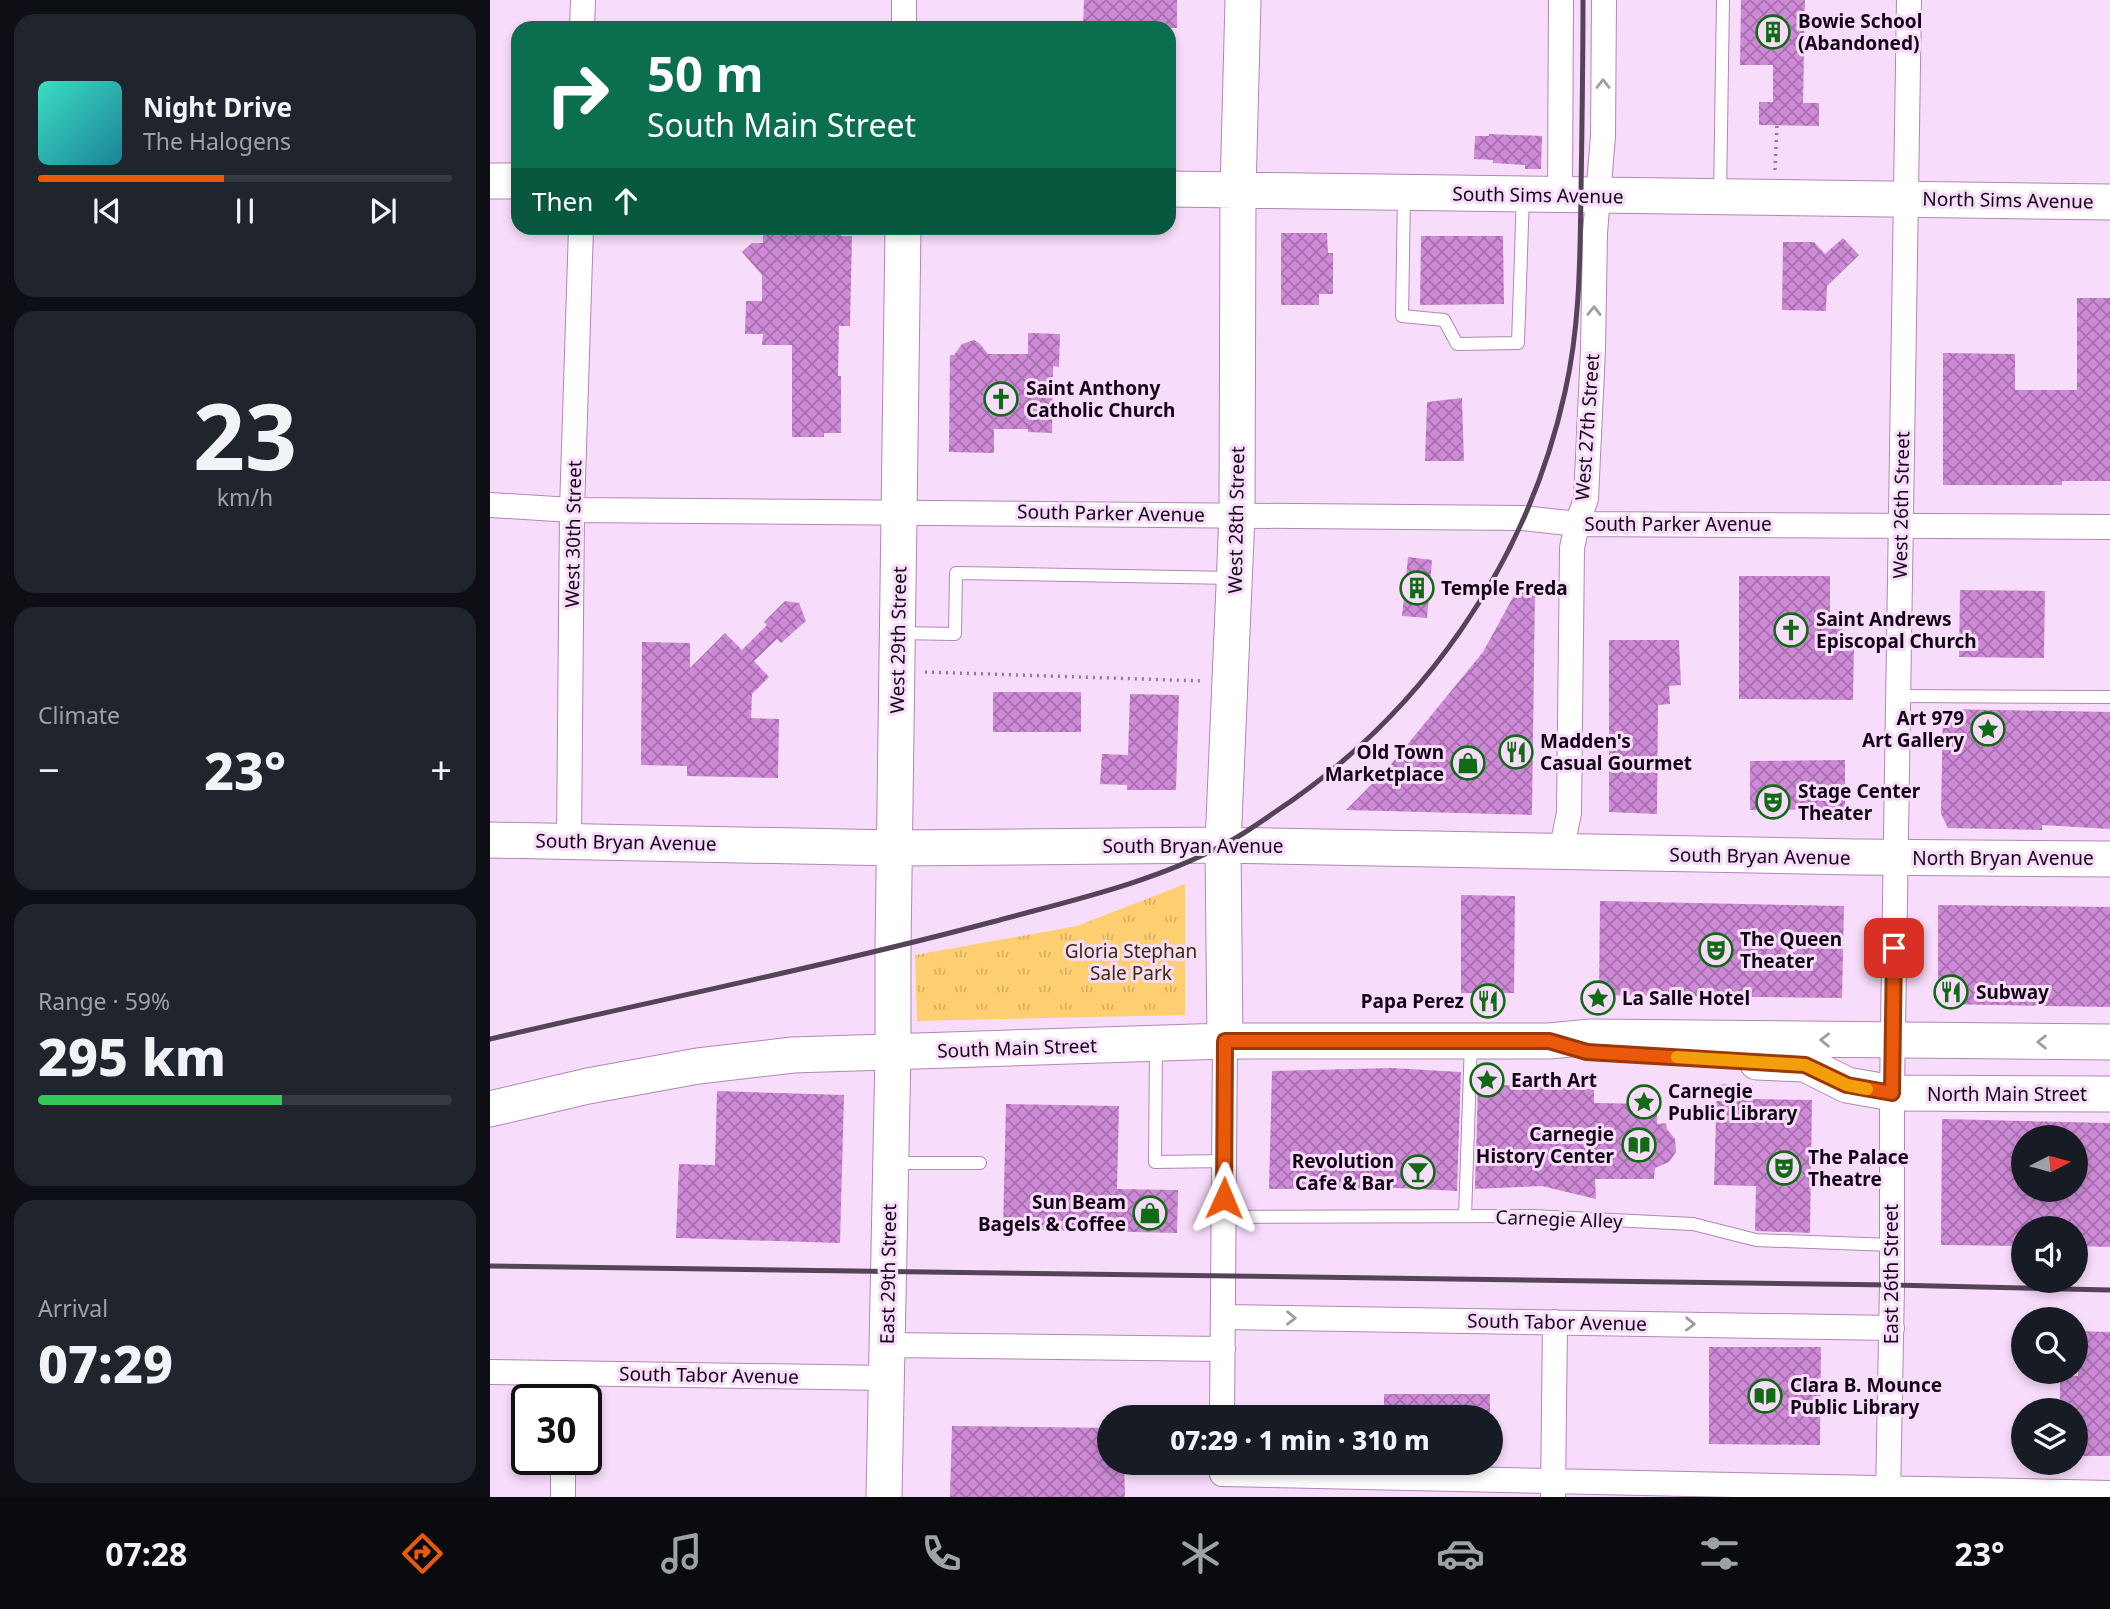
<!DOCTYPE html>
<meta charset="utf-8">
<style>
:root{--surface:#171b24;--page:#20242c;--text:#f1f3f6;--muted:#9ea1a6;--line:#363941;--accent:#ea580c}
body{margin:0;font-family:"Noto Sans",sans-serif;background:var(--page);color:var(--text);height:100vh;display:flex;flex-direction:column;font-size:26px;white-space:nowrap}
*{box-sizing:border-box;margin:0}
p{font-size:23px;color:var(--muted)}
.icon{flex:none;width:38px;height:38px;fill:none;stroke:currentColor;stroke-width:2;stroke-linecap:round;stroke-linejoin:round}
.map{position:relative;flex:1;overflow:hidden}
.side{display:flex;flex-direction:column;gap:14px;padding:14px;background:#0d0f14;width:490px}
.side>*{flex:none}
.banner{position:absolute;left:21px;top:21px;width:665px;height:214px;border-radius:21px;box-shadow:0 4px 10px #0003;background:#0b6e4f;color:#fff;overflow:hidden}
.needle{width:46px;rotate:84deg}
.tools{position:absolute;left:1521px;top:1125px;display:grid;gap:14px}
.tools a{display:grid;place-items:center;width:77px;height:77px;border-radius:50%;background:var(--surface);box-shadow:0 4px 10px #0003;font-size:35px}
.speed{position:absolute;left:21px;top:1384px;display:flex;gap:14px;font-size:35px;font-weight:700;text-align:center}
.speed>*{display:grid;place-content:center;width:91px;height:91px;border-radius:50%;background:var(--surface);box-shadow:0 4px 10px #0003;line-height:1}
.speed .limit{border:4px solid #111;border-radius:10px;background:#fff;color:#111}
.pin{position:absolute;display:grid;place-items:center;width:60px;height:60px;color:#fff;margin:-30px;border-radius:14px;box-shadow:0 4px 10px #0006}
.me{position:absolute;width:77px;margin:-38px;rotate:1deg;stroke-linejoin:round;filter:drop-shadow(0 0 5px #0008)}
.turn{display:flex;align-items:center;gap:24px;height:147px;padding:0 21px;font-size:32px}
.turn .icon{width:91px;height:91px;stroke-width:2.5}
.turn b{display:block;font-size:49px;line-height:60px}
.then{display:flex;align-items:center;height:66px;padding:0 21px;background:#0003;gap:14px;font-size:26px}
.big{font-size:52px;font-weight:800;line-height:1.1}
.side .card{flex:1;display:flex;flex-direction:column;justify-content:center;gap:10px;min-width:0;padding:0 24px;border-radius:21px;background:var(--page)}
.side .dial{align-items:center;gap:0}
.dial b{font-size:91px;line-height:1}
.song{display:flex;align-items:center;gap:21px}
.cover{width:84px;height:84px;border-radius:10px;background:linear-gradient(135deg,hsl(170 70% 55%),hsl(190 70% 35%))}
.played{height:7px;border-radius:4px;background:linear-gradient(90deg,var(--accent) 45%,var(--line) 45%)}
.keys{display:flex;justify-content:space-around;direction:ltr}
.heat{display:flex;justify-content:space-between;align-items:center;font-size:38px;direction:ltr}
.charge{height:10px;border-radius:5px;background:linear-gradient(90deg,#34c759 59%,var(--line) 0)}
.trip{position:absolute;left:607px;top:1405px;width:406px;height:70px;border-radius:35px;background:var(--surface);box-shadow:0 4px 10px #0003;font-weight:800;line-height:70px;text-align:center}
.tabs{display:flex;height:112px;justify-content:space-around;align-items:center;background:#090b0e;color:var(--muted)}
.tabs .icon{width:49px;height:49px}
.tabs .on{color:var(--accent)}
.tabs b{font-size:32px;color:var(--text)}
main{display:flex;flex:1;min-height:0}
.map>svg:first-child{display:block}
.park{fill:url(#park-tufts)}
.building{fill:url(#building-cross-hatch);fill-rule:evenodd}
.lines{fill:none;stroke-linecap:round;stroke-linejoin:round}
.lane-casing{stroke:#b286b7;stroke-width:14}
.street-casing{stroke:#b286b7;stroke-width:26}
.secondary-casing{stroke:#b286b7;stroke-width:37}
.path{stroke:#917b94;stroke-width:3.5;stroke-dasharray:2 5;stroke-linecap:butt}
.lane{stroke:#fff;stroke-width:12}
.street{stroke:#fff;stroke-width:24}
.secondary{stroke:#fff;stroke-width:35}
.rail{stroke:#554358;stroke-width:5}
.oneway{stroke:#a19ba2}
.route-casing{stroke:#983908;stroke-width:18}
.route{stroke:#ea580c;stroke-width:12}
.slow{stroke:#f59e0b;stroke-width:12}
.labels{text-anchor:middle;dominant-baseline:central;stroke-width:6;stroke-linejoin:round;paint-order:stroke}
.poi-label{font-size:19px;font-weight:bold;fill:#140516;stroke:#f8dcfb;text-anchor:start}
.street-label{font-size:19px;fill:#140516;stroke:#f8dcfb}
.park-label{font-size:19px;fill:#3d2a00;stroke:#f8dcfb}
</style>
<main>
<section class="side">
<div class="card">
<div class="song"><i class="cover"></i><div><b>Night Drive</b><p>The Halogens</p></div></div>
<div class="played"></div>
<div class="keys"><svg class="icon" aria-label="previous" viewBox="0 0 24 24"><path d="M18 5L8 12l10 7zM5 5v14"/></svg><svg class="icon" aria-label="pause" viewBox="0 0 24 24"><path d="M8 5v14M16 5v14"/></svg><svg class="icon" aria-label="next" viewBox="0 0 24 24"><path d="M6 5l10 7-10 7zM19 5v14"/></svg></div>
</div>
<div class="card dial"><b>23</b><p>km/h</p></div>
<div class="card"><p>Climate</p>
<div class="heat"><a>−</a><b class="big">23°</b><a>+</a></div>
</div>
<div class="card"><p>Range · 59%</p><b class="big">295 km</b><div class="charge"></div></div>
<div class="card"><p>Arrival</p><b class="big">07:29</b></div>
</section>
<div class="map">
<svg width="1620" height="1497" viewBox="0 0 1620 1497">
<defs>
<pattern id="park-tufts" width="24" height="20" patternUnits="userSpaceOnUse" patternTransform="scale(1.75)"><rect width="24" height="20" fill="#fecf71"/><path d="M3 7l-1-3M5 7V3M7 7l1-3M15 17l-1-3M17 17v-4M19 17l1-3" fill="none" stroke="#d9b061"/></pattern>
<pattern id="building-cross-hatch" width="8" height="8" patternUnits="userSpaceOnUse" patternTransform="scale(1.75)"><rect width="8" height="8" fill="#ce8ad6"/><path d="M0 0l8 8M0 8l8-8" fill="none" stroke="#a66fad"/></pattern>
</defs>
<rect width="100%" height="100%" fill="#f8dcfb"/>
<path class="park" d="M695,884v131l-268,6 -2,-66 162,-29z"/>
<path class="building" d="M594,0h93v28h-94z
M1251,0h64l-2,103h16v23l-60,-1v-23h14v-37h-33z
M999,134l53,2 -1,33h-16v-4l-32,-2v-3l-19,-1 1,-23h14z
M273,228h78v8h11l-2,90h-11l-1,50h3v57h-17v4h-32v-92h-30l1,-11h-18l1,-33h16v-26l-20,-23 10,-9h11z
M791,233h46l1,20h5v41h-14v11h-38z
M931,236h82l1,68 -84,1z
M1353,238l16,17 -32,31 -1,25 -44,-1 1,-68h31l11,12z
M1587,298h33v183h-48v4h-119v-132l72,1v36h62z
M538,333l32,1 -1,33 -6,-1 -1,67 -24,-1v-3h-34v24l-45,-1 1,-97h4l8,-11 12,-4 5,3 9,11h40z
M972,398l2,63h-39l2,-59z
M918,557l24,3 -5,58 -25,-2z
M1249,576h91v38l12,1 1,30h11l-1,55 -114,-1z
M1027,590l18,2 -3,223 -186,-5 43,-43 94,-115z
M1470,590l85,1 -1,67 -85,-1z
M295,601l14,2 7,18 -25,22 -4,-4 -23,22 15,16 -17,17 -1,24 28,1 -1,59 -91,-2v-10l-46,-1 1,-123 48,1v25l35,-35 17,17 25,-25 -3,-3z
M1119,640h70l2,45 -12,1 1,18 -12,1 -1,109 -48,-2z
M503,692h88v40h-88z
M640,694l49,1 -3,95h-49v-5l-27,-1 2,-30 26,1z
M1453,709l167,3v117l-68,-4v5l-94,-2 -7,-14z
M1355,760v49l-95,1v-49z
M971,895l54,1 -1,97h-53z
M1110,901l244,5 -2,92 -243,-3z
M1448,905l172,2v100l-172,-3z
M902,1068l69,4 -4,119 -60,-3 -128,1 3,-118z
M988,1084l116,5v14l63,1v20l9,-1 1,6 8,10 1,13 -7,10 -14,6 -1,11h-59l1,20 -54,-13 -67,3z
M1227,1084l36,1 -1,14 60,1 -2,133 -55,-2 1,-45 -42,-1z
M227,1091l127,4 -4,148 -164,-5 3,-74 36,1z
M516,1104l113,2 -2,83 61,1 -1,43 -174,-4z
M1452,1119l168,4v124l-34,-1v-18h-53v18l-82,-1zM1533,1138h53v52h-53z
M1588,1331l32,1v124h-34v-46h-16v-34h18z
M1219,1347h112l-1,98 -111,-1z
M894,1394h106v24h-106z
M462,1426l158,2v35h14l1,34h-175z"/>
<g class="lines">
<defs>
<path id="lane" d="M914,195l-2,121 42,4 13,24 61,-1 5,-149
M1230,196l3,-196
M408,633l57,1 1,-61 277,5
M1408,696l212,1
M666,1044l-1,118 69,-1
M401,1163h89
M975,1216l6,-174
M734,1217l308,-1 161,8 63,16 136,5"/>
<path id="street" d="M414,0v28
M92,28l1,-28
M1070,195l1,-195
M0,505l82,5 951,8 54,6 533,3
M79,841l3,-331 9,-282
M1071,852l8,-39 3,-265 5,-24 9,-25 7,-150 2,-116 8,-97 1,-136
M733,1317l669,11
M397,1345l336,4
M0,1372l396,6
M74,1400l1,-27
M732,1418l3,-377
M732,1474l888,19
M1063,1496l2,-174
M73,1497v-37
M1398,1497l4,-212v-192l17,-1093"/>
<path id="secondary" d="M0,181h28
M679,189l941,13
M0,840l406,8 327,-3 633,12 254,2
M735,1041l-2,-196 14,-330 1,-324 5,-191
M1267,1062l48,2 42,21 45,8 218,1
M0,1109l98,-23 110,-20 95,-11 432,-14h324l42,-4 519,5
M394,1497l9,-445v-104l10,-720"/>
</defs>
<use href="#lane" class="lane-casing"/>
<use href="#street" class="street-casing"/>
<use href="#secondary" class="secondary-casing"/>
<path class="path" d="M1285,170l2,-45
M435,672l279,9"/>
<use href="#lane" class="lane"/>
<use href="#street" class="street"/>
<use href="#secondary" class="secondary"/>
<path class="rail" d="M0,1039c167,-39 336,-73 502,-117 77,-21 160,-39 231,-77 18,-9 35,-21 52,-33 147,-97 252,-248 290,-420 15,-66 15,-133 16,-200 1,-64 2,-128 2,-192
M0,1266l1402,19 218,5"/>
</g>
<defs><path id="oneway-chevron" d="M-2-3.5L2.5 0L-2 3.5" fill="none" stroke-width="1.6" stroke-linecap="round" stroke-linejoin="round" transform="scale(1.75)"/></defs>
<g class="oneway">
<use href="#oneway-chevron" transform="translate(1113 84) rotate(-90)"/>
<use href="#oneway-chevron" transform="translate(1104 311) rotate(-89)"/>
<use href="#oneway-chevron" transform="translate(1335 1040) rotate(-179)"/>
<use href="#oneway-chevron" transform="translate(1552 1042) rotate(-180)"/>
<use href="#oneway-chevron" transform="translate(801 1318) rotate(1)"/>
<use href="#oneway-chevron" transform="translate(1200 1324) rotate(1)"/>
</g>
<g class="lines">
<defs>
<path id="route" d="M734,1198l1,-157h324l38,11 218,13 42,20 45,8 2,-145"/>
</defs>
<use href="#route" class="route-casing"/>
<use href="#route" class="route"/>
<path class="slow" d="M1187,1057l128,8 42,20 20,4"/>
</g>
<defs>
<symbol id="building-ring" viewBox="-11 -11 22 22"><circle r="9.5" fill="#f8dcfb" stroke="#106b14" stroke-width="1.5"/><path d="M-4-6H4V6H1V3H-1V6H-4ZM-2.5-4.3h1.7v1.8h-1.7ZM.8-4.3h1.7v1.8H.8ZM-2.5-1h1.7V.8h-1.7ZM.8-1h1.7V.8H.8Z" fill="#106b14"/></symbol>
<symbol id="church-ring" viewBox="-11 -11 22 22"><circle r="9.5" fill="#f8dcfb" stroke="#106b14" stroke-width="1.5"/><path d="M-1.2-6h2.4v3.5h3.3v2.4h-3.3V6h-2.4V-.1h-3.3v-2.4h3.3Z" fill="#106b14"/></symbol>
<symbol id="sight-ring" viewBox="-11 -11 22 22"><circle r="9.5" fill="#f8dcfb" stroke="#106b14" stroke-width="1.5"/><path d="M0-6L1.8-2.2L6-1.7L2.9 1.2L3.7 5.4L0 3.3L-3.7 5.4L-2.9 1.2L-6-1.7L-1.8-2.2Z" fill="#106b14"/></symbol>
<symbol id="restaurant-ring" viewBox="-11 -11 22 22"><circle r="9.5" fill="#f8dcfb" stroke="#106b14" stroke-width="1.5"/><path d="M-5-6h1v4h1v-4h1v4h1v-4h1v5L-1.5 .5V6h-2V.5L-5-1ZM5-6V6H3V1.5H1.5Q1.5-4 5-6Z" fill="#106b14"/></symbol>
<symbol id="shop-ring" viewBox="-11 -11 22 22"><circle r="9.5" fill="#f8dcfb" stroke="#106b14" stroke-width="1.5"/><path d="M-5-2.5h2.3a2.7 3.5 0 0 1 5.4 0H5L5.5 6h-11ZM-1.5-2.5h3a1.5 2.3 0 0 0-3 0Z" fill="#106b14"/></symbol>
<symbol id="theatre-ring" viewBox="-11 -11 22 22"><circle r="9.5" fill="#f8dcfb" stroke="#106b14" stroke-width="1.5"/><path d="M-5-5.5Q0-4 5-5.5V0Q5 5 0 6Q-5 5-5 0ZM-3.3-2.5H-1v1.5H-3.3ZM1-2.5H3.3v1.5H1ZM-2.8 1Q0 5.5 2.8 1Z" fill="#106b14"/></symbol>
<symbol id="library-ring" viewBox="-11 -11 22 22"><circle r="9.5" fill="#f8dcfb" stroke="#106b14" stroke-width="1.5"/><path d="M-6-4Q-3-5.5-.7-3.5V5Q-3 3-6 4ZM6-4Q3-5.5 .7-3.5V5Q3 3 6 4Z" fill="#106b14"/></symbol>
<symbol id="bar-ring" viewBox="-11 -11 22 22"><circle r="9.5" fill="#f8dcfb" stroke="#106b14" stroke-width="1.5"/><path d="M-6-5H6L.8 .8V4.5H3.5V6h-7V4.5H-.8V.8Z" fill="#106b14"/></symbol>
</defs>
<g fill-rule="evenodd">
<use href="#building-ring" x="1264" y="13" width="38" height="38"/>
<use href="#church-ring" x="492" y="380" width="38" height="38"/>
<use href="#building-ring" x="908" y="569" width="38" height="38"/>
<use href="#church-ring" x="1282" y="611" width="38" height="38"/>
<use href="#sight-ring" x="1479" y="710" width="38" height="38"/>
<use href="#restaurant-ring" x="1007" y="733" width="38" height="38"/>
<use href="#shop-ring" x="959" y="744" width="38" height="38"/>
<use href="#theatre-ring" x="1264" y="783" width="38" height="38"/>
<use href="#theatre-ring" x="1207" y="931" width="38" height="38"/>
<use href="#restaurant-ring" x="1442" y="973" width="38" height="38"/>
<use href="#sight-ring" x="1089" y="979" width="38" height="38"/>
<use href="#restaurant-ring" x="979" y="982" width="38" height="38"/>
<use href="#sight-ring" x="978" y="1061" width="38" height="38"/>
<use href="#sight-ring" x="1135" y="1083" width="38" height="38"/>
<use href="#library-ring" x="1130" y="1126" width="38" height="38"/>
<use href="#theatre-ring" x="1275" y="1149" width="38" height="38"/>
<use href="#bar-ring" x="909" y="1153" width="38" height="38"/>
<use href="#shop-ring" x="641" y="1194" width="38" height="38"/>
<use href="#library-ring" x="1256" y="1377" width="38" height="38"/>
</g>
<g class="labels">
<g class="poi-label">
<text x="1308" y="21">Bowie School<tspan x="1308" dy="22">(Abandoned)</tspan></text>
<text x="536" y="388">Saint Anthony<tspan x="536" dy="22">Catholic Church</tspan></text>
<text x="951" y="588">Temple Freda</text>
<text x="1326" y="619">Saint Andrews<tspan x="1326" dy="22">Episcopal Church</tspan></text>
<text x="1474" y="718" text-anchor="end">Art 979<tspan x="1474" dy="22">Art Gallery</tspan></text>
<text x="1050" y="741">Madden's<tspan x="1050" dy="22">Casual Gourmet</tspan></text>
<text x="954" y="752" text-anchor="end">Old Town<tspan x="954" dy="22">Marketplace</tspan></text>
<text x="1308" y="791">Stage Center<tspan x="1308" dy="22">Theater</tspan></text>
<text x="1250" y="939">The Queen<tspan x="1250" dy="22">Theater</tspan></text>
<text x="1486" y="992">Subway</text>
<text x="1132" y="998">La Salle Hotel</text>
<text x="974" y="1001" text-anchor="end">Papa Perez</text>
<text x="1021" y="1080">Earth Art</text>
<text x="1178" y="1091">Carnegie<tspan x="1178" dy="22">Public Library</tspan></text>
<text x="1124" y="1134" text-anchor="end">Carnegie<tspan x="1124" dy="22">History Center</tspan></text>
<text x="1318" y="1157">The Palace<tspan x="1318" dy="22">Theatre</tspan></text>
<text x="904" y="1161" text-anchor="end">Revolution<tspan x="904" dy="22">Cafe &amp; Bar</tspan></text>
<text x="636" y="1202" text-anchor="end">Sun Beam<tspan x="636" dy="22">Bagels &amp; Coffee</tspan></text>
<text x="1300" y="1385">Clara B. Mounce<tspan x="1300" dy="22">Public Library</tspan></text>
</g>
<g class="street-label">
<text transform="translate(1048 195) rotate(1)">South Sims Avenue</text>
<text transform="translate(1518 200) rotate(1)">North Sims Avenue</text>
<text transform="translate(1097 427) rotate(-86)">West 27th Street</text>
<text transform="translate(1411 505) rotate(-89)">West 26th Street</text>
<text transform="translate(621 513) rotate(1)">South Parker Avenue</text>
<text transform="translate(746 520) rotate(-89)">West 28th Street</text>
<text x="1188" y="524">South Parker Avenue</text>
<text transform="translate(83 534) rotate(-89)">West 30th Street</text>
<text transform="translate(408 640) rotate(-89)">West 29th Street</text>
<text transform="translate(136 842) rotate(1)">South Bryan Avenue</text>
<text x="703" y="846">South Bryan Avenue</text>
<text transform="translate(1270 856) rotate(1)">South Bryan Avenue</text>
<text x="1513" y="858">North Bryan Avenue</text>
<text transform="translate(527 1048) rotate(-2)">South Main Street</text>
<text x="1517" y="1094">North Main Street</text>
<text transform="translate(1069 1219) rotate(2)">Carnegie Alley</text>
<text transform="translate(398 1274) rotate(-89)">East 29th Street</text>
<text transform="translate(1401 1274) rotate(-90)">East 26th Street</text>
<text transform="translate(1067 1322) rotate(1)">South Tabor Avenue</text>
<text transform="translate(219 1375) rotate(1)">South Tabor Avenue</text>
</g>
<g class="park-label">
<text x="641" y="951">Gloria Stephan<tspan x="641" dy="22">Sale Park</tspan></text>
</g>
</g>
</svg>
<div class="tools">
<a><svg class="needle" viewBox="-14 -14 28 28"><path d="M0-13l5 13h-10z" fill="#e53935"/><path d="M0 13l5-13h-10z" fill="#9ea1a6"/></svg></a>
<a><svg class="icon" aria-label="sound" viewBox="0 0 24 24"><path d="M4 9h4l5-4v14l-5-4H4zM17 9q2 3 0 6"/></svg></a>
<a><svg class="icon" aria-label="search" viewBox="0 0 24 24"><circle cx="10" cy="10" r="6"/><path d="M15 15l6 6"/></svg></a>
<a><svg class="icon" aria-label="layers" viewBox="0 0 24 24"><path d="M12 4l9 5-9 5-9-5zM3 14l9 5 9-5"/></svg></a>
</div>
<div class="speed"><div class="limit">30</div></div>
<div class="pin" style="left:1404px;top:948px;background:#d93025"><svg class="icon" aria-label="arrive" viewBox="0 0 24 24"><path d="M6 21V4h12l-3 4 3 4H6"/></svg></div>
<svg class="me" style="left:734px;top:1198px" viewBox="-20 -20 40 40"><path d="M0-17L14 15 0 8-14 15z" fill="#ea580c" stroke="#fff" stroke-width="4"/></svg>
<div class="trip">07:29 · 1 min · 310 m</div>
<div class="banner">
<div class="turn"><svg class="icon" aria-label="right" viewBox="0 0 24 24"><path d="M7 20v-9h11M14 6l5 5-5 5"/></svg><div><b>50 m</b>South Main Street</div></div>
<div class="then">Then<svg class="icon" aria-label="ahead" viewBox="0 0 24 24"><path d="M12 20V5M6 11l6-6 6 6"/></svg></div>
</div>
</div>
</main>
<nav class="tabs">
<b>07:28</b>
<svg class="icon on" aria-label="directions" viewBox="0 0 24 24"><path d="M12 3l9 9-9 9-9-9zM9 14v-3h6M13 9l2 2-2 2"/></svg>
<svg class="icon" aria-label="music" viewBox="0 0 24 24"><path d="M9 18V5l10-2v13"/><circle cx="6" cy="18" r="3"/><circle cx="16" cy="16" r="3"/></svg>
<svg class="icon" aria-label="phone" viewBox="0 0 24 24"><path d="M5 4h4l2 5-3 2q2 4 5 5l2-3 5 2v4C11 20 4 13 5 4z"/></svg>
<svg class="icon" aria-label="climate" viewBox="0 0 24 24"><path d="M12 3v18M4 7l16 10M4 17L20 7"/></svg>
<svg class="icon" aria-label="car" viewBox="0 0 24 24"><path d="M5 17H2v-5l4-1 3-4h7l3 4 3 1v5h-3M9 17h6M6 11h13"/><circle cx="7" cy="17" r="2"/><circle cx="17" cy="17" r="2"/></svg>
<svg class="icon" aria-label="filters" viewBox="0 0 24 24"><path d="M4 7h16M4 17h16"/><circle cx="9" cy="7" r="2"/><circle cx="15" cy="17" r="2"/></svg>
<b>23°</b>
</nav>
